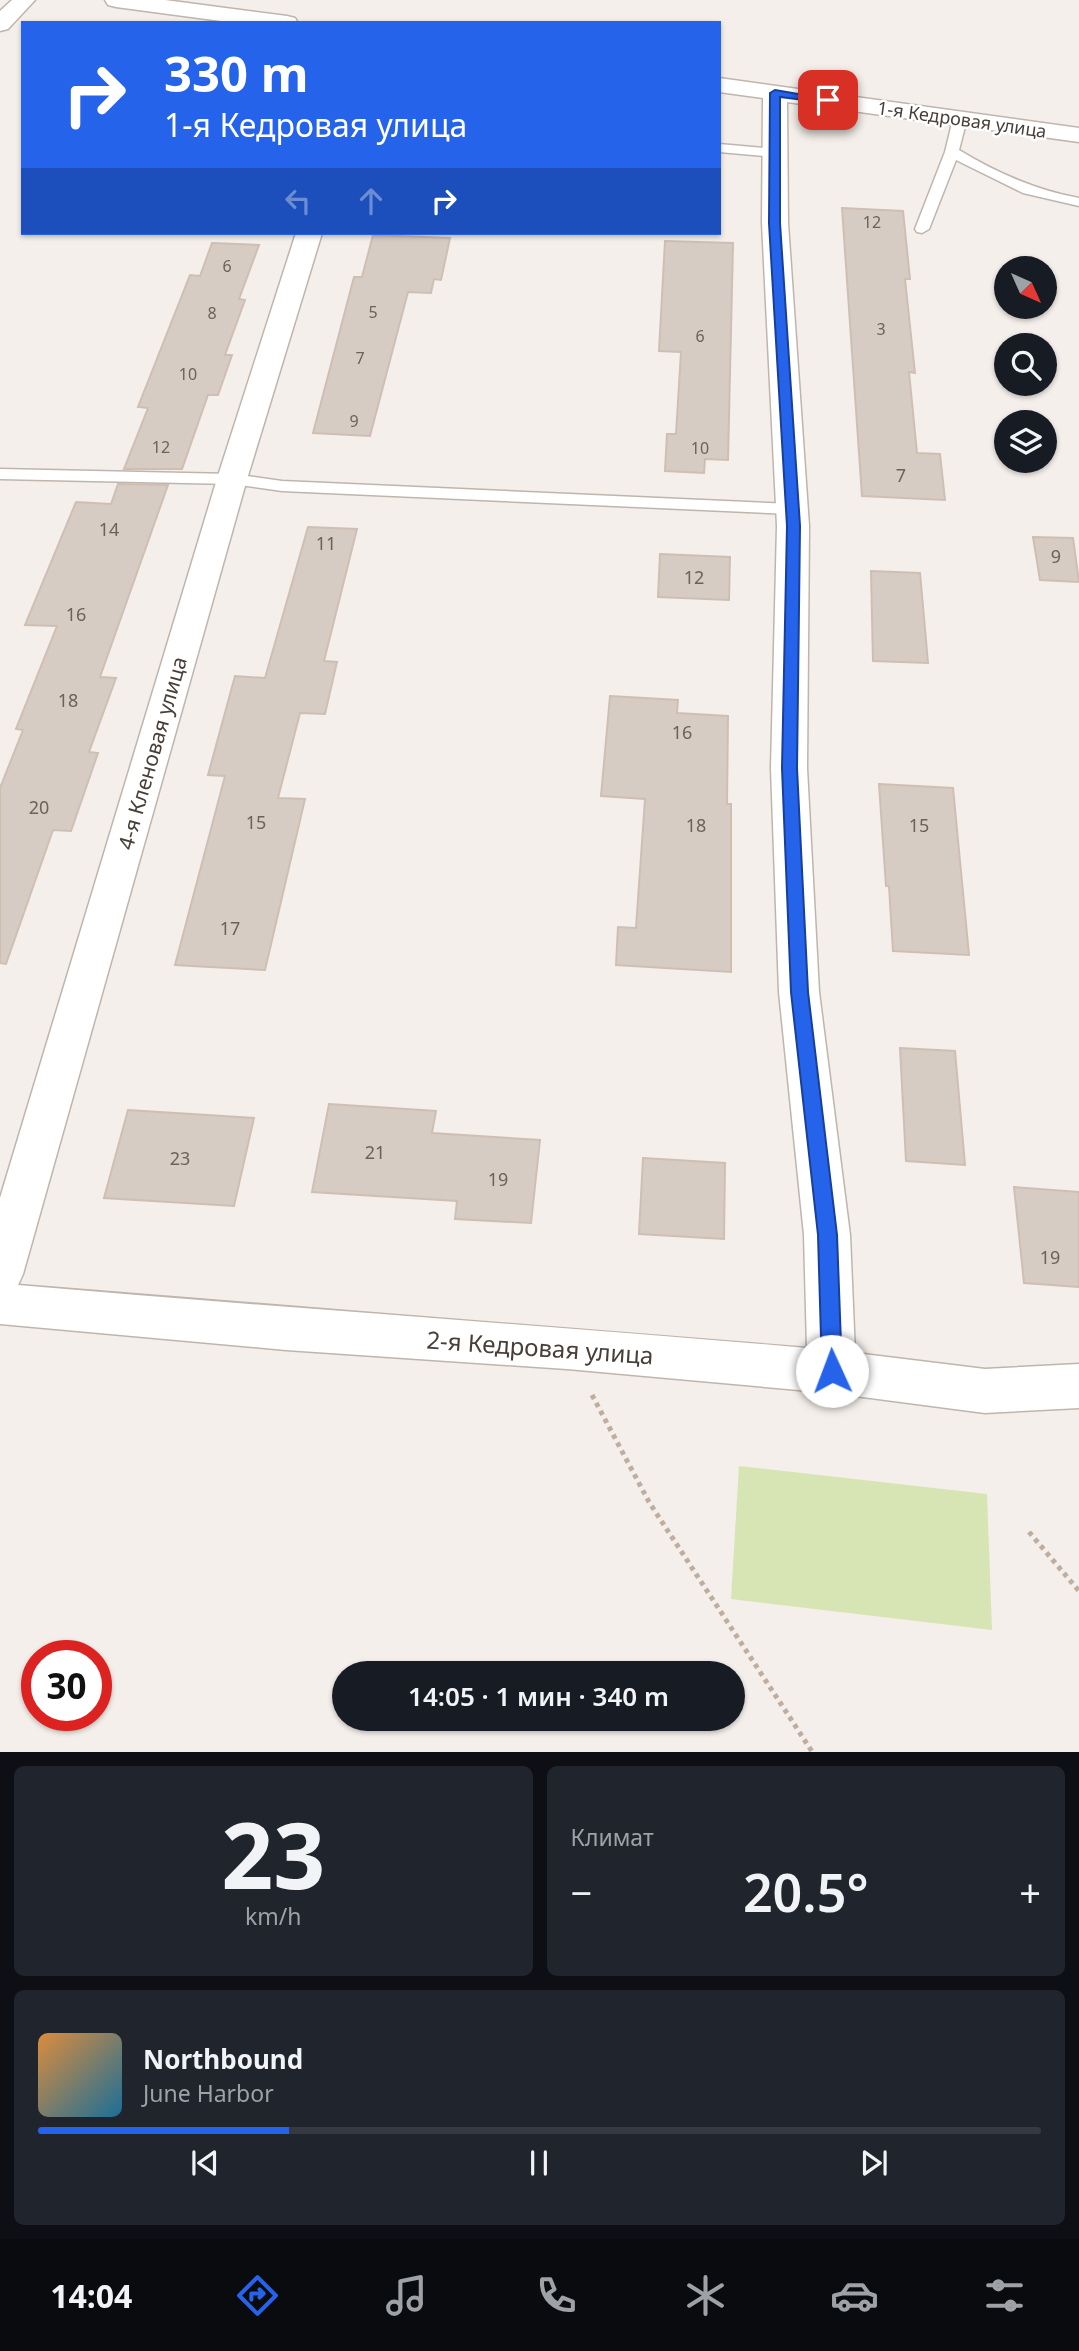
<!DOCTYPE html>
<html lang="ru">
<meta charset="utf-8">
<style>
:root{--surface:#171b24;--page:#20242c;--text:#f1f3f6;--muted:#9ea1a6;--line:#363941;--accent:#2563eb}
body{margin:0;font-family:"Noto Sans",sans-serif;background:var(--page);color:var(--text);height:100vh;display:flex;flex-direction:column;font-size:26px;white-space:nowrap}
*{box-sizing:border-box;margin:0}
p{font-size:23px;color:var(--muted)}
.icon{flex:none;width:38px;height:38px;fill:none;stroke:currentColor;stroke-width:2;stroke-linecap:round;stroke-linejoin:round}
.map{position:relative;height:1752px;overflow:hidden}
.details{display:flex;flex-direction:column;gap:14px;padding:14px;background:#0d0f14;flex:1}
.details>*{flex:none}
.guide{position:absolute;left:21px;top:21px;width:700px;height:214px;border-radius:0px;box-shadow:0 2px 5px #0004;background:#2563eb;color:#fff;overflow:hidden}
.needle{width:46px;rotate:135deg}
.fabs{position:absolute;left:994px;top:256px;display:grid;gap:14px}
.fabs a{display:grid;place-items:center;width:63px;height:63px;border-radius:50%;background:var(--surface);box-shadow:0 2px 5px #0004;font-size:35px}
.speed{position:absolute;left:21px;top:1640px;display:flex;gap:14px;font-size:35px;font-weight:700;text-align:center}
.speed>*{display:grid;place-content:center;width:91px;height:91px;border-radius:50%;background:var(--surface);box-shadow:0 2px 5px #0004;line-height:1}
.speed .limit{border:10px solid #d22;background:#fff;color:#111}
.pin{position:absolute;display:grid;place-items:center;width:60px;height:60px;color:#fff;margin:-30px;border-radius:14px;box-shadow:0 4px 10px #0006}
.me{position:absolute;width:77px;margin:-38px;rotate:358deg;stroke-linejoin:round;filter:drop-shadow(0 0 5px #0008)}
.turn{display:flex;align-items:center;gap:24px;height:147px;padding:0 28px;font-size:32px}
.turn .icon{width:91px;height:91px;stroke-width:2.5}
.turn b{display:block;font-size:49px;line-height:60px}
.lanes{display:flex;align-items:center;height:66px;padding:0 28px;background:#0003;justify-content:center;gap:35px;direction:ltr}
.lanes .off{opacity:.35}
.big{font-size:52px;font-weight:600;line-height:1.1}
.details .tile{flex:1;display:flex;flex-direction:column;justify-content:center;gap:10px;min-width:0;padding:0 24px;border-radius:10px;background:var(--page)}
.details .dial{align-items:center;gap:0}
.dial b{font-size:91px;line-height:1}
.song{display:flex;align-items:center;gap:21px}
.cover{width:84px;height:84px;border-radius:10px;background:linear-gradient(135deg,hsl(30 70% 55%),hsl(200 70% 35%))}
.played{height:7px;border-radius:4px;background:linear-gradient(90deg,var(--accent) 25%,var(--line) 25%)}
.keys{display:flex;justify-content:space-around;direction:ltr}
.heat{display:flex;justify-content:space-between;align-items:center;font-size:38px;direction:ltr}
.details .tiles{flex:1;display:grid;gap:14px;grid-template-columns:1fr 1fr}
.tile:last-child{grid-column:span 2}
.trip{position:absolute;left:332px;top:1661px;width:413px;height:70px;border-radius:35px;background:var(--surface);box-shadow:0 2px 5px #0004;font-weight:600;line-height:70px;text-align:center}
.dock{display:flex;height:112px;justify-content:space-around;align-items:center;background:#090b0e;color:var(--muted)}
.dock .icon{width:49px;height:49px}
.dock .selected{color:var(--accent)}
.dock b{font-size:32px;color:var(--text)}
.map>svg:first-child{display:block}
.green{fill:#d7e5b5}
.building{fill:#d7ccc3;stroke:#cfbfb3;stroke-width:2}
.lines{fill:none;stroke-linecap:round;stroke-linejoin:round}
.lane-casing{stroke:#bfb5ad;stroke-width:3}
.street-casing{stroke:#bfb5ad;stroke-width:3}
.path{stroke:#bfae9f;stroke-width:5;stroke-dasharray:4.5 4.5;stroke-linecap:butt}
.lane{fill:#fff;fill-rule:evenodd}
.street{fill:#fff;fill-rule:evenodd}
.route{fill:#2563eb;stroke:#184099;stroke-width:2}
.labels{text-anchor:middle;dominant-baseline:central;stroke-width:5;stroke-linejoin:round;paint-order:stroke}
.far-number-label{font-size:16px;fill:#6b625b}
.far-street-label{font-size:18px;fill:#473f38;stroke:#fff}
.number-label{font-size:18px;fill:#6b625b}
.street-label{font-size:21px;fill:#473f38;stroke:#fff}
.near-street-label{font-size:24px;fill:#473f38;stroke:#fff}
</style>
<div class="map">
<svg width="1079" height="1753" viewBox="0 0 1079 1753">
<rect width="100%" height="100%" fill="#f4efea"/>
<path class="green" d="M739,1466l248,28 5,136 -261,-31z"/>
<path class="building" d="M842,208l61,3 7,68h-5l10,94 -6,-1 8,81 23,1 5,46 -83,-4z
M373,235l77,3 -9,42 -7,-1 -3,14 -23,-1 -38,144 -57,-3 41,-156h8z
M665,241l68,2 -5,217 -23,-1 -1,14 -39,-2 2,-37h9l5,-82 -22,-1z
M212,243l47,2 -20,54 6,1 -20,55h7l-14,40h-10l-26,74h-58l24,-61 -10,-1 52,-132 10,1z
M118,484l50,1 -68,192 16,1 -27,74 9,1 -27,78 -18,-1 -47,134 -6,-1v-175l23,-58 -7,-1 41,-103 -32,-1 51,-123 35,2z
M308,527l49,2 -33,132 13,1 -12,52 -25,-1 -22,85 27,1 -40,171 -90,-5 50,-189 -17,-1 27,-99 30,2z
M1033,537l40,1 6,44 -39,-2z
M660,554l70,3 -1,43 -71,-3z
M871,571l49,2 8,90 -55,-2z
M610,696l68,4 -1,13 51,3 -1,88h4v168l-115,-7 2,-38 18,1 9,-129 -44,-3z
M879,784l74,4 16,167 -76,-4 -4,-65h-3z
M900,1048l55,3 10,114 -59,-4z
M329,1104l107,7 -4,22 108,7 -9,83 -76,-4 2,-18 -145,-9z
M128,1110l126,8 -20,88 -130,-8z
M643,1158l82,5 -1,76 -85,-5z
M1014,1187l65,5v95l-55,-4z"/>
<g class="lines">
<defs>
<path id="lane" d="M960,115l7,4 -8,31c38,23 76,40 120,48v8l-56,-13 -67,-33 -27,69 -7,4 -5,-1 -2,-3 30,-77 8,-33z
M719,144l56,5 7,4 -7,4 -56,-5z
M0,469l232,5 50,7 510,23 9,5 -9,5 -510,-23 -50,-7 -232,-5z"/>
<path id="street" d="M12,0h23l-27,29 -8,2v-20z
M105,0h60l122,16 8,2 3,5h-62l-120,-16 -8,-2z
M719,78l360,50v14l-292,-40 1,121 21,303 -2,242 12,224 31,243 5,118 130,16 94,-5v44l-94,5 -153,-20 -265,-24 -281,-19 -286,-26v-126l217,-719 79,-246h26l-75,246 -224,795 -5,11c263,23 526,40 789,63l-3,-113 -25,-243 -8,-224 6,-242 -15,-303 1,-125 -44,-6z"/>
</defs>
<use href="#lane" class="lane-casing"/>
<use href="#street" class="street-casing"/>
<path class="path" d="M592,1395l57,107 164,251
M1029,1532l50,59"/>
<use href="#lane" class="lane"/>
<use href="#street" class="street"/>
</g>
<path class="route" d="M775,90l58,10 -5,3 -48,-6v126l20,303 -3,242 11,224 29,243 5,136 -3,7 -7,2 -7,-2 -3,-7 -4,-136 -27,-243 -9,-224 5,-242 -18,-303 1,-130z"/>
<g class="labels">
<g class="far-number-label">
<text x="872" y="222">12</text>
<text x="227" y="266">6</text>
<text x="373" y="312">5</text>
<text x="212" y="313">8</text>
<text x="881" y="329">3</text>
<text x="700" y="336">6</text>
<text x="360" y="358">7</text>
<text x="188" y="374">10</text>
<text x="354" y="421">9</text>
<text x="161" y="447">12</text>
<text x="700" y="448">10</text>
</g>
<g class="far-street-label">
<text transform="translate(962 119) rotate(8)">1-я Кедровая улица</text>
</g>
<g class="number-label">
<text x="901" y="475">7</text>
<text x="109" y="529">14</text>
<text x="326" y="543">11</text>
<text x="1056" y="556">9</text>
<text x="694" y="577">12</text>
<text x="76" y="614">16</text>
<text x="68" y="700">18</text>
<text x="682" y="732">16</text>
<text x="39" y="807">20</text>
<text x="256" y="822">15</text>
<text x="696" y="825">18</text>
<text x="919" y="825">15</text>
<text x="230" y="928">17</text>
<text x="375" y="1152">21</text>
<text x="180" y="1158">23</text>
<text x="498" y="1179">19</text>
<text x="1050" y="1257">19</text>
</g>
<g class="street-label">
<text transform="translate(152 753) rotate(-74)">4-я Кленовая улица</text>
</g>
<g class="near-street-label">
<text transform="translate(540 1347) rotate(4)">2-я Кедровая улица</text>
</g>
</g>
</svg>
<div class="fabs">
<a><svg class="needle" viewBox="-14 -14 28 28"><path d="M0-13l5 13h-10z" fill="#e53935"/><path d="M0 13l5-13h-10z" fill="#9ea1a6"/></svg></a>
<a><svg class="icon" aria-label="search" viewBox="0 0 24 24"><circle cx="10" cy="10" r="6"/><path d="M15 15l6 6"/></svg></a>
<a><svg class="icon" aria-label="layers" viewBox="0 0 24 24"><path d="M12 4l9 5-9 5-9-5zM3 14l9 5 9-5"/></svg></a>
</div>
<div class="speed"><div class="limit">30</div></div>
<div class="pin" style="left:828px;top:100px;background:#d93025"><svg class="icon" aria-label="arrive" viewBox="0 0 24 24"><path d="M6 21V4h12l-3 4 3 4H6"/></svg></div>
<svg class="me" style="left:832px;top:1371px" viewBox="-20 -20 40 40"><circle r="19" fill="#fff"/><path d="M0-13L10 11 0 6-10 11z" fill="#2563eb"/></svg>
<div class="trip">14:05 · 1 мин · 340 m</div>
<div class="guide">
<div class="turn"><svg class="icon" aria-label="right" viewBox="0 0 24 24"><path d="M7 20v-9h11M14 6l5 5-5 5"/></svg><div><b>330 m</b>1-я Кедровая улица</div></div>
<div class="lanes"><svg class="icon off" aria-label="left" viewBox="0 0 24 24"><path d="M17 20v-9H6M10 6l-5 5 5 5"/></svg><svg class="icon off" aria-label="ahead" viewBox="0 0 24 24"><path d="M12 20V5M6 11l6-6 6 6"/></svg><svg class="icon" aria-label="right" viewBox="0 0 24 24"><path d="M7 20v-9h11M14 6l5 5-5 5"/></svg></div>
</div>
</div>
<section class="details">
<div class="tiles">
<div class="tile dial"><b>23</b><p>km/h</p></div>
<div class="tile"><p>Климат</p>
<div class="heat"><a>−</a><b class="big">20.5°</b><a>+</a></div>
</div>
<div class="tile">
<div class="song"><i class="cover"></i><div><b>Northbound</b><p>June Harbor</p></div></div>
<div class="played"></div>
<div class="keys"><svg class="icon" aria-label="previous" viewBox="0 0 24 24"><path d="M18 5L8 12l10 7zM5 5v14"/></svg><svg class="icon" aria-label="pause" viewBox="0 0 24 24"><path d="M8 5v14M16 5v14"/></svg><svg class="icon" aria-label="next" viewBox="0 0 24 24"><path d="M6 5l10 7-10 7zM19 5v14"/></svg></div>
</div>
</div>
</section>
<nav class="dock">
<b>14:04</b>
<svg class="icon selected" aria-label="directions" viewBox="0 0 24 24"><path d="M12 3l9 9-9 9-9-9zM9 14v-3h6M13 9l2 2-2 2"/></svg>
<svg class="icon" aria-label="music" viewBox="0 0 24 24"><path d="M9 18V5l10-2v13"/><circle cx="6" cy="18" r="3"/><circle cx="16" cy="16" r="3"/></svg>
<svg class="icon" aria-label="phone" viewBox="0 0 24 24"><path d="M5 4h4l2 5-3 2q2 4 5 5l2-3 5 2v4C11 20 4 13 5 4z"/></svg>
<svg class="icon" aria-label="climate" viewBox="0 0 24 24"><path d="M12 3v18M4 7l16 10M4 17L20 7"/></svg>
<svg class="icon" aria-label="car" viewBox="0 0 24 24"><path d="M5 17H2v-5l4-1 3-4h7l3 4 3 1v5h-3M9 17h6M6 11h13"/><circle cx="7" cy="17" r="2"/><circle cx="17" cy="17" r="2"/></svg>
<svg class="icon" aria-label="filters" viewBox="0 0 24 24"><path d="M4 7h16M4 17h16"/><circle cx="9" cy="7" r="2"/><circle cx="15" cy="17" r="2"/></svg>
</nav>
